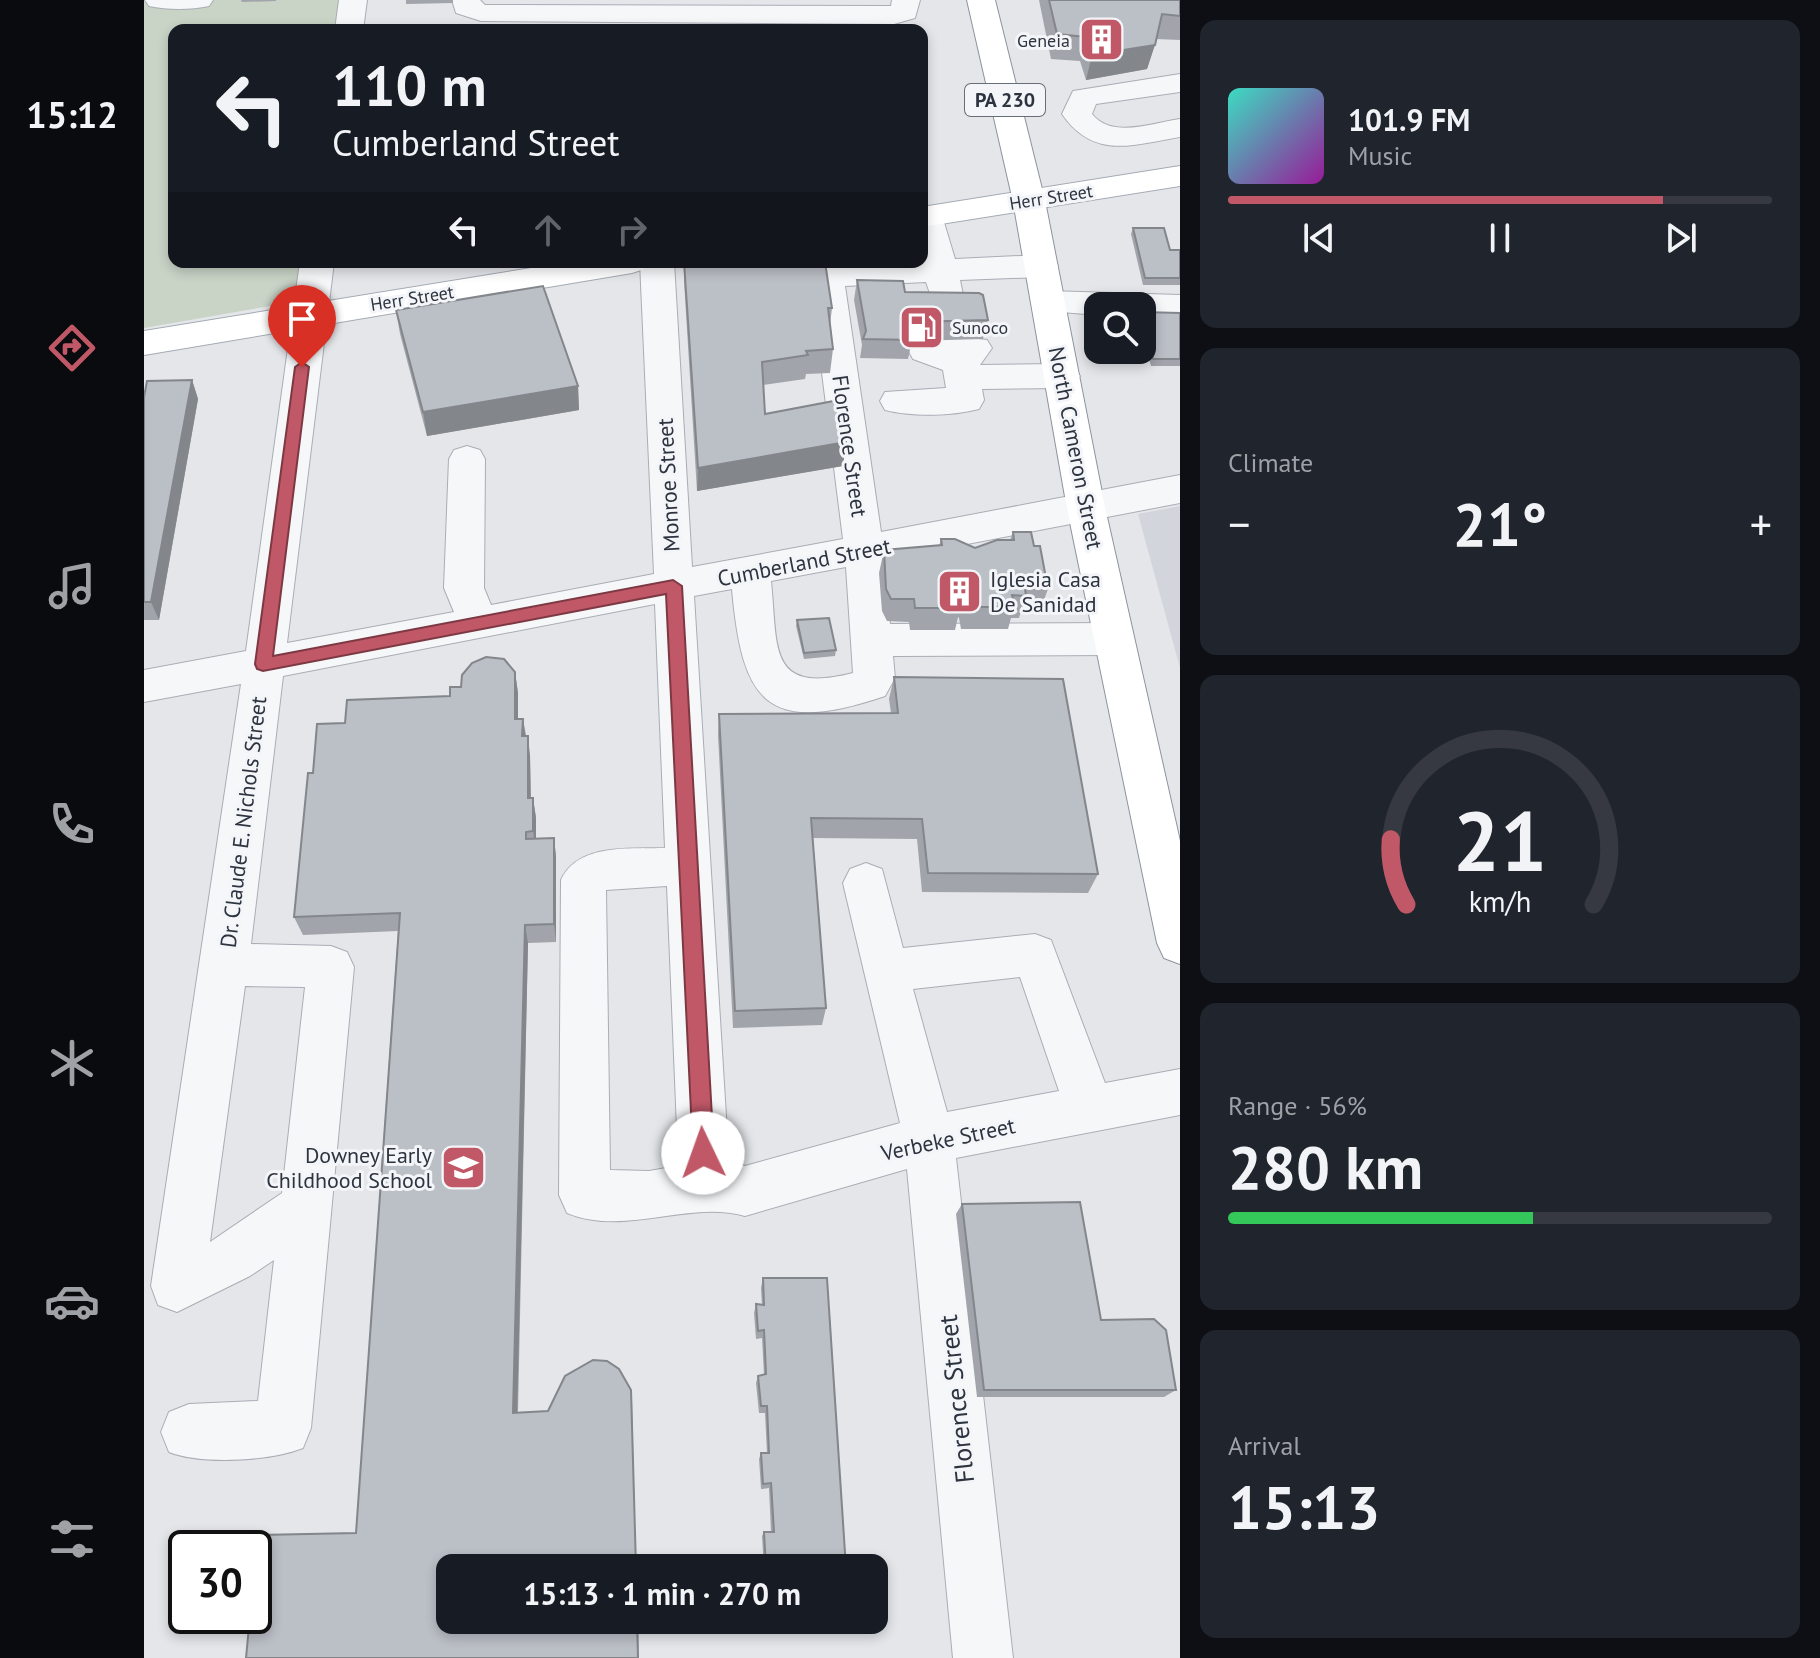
<!DOCTYPE html>
<meta charset="utf-8">
<style>
:root{--surface:#171b24;--page:#20242c;--text:#f1f3f6;--muted:#9ea1a6;--line:#363941;--accent:#c05867}
body{margin:0;font-family:"PT Sans",sans-serif;background:var(--page);color:var(--text);height:100vh;display:flex;flex-direction:column;font-size:30px;white-space:nowrap}
*{box-sizing:border-box;margin:0}
p{font-size:26px;color:var(--muted)}
.icon{flex:none;width:44px;height:44px;fill:none;stroke:currentColor;stroke-width:2;stroke-linecap:round;stroke-linejoin:round}
.map{position:relative;flex:1;overflow:hidden}
.drawer{display:flex;flex-direction:column;gap:20px;padding:20px;background:#0d0f14;width:640px}
.drawer>*{flex:none}
.guide{position:absolute;left:24px;top:24px;width:760px;height:244px;border-radius:16px;box-shadow:0 4px 12px #0003;background:#171b24;color:var(--text);overflow:hidden}
.tools{position:absolute;left:940px;top:292px;display:grid;gap:16px}
.tools a{display:grid;place-items:center;width:72px;height:72px;border-radius:16px;background:var(--surface);box-shadow:0 4px 12px #0003;font-size:40px}
.speed{position:absolute;left:24px;top:1530px;display:flex;gap:16px;font-size:40px;font-weight:700;text-align:center}
.speed>*{display:grid;place-content:center;width:104px;height:104px;border-radius:50%;background:var(--surface);box-shadow:0 4px 12px #0003;line-height:1}
.speed .limit{border:4px solid #111;border-radius:12px;background:#fff;color:#111}
.pin{position:absolute;display:grid;place-items:center;width:68px;height:68px;color:#fff;margin:-82px -34px;border-radius:50% 50% 50% 0;rotate:-45deg;box-shadow:0 0 8px #0007}
.pin .icon{rotate:45deg}
.me{position:absolute;width:88px;margin:-44px;rotate:357deg;stroke-linejoin:round;filter:drop-shadow(0 0 6px #0008)}
.turn{display:flex;align-items:center;gap:28px;height:168px;padding:0 32px;font-size:36px}
.turn .icon{width:104px;height:104px;stroke-width:2.5}
.turn b{display:block;font-size:56px;line-height:68px}
.lanes{display:flex;align-items:center;height:76px;padding:0 32px;background:#0003;justify-content:center;gap:40px;direction:ltr}
.lanes .off{opacity:.35}
.big{font-size:60px;font-weight:600;line-height:1.1}
.drawer .widget{flex:1;display:flex;flex-direction:column;justify-content:center;gap:12px;min-width:0;padding:0 28px;border-radius:16px;background:var(--page)}
.drawer .dial{align-items:center;gap:0}
.dial svg{height:208px;overflow:visible;fill:none;stroke:var(--line);stroke-width:7;stroke-linecap:round;text-anchor:middle}
.dial text{fill:var(--text);stroke:none}
.song{display:flex;align-items:center;gap:24px}
.cover{width:96px;height:96px;border-radius:12px;background:linear-gradient(135deg,hsl(170 70% 55%),hsl(300 70% 35%))}
.played{height:8px;border-radius:4px;background:linear-gradient(90deg,var(--accent) 80%,var(--line) 80%)}
.keys{display:flex;justify-content:space-around;direction:ltr}
.heat{display:flex;justify-content:space-between;align-items:center;font-size:44px;direction:ltr}
.charge{height:12px;border-radius:6px;background:linear-gradient(90deg,#34c759 56%,var(--line) 0)}
.trip{position:absolute;left:292px;top:1554px;width:452px;height:80px;border-radius:16px;background:var(--surface);box-shadow:0 4px 12px #0003;font-weight:600;line-height:80px;text-align:center}
main{display:flex;flex:1;min-height:0}
.tabs{display:flex;flex-direction:column;width:144px;justify-content:space-around;align-items:center;background:#090b0e;color:var(--muted)}
.tabs .icon{width:56px;height:56px}
.tabs .current{color:var(--accent)}
.tabs b{font-size:36px;color:var(--text)}
.map>svg:first-child{display:block}
.built{fill:#d2d5dc}
.green{fill:#c9d3c6}
.lines{fill:none;stroke-linecap:round;stroke-linejoin:round}
.minor-casing{stroke:#a9adb4;stroke-width:2}
.major-casing{stroke:#a4abb4;stroke-width:2}
.highway-casing{stroke:#8d949f;stroke-width:2}
.minor{fill:#f6f7f9;fill-rule:evenodd}
.major{fill:#fff;fill-rule:evenodd}
.highway{fill:#fff;fill-rule:evenodd}
.wall{fill:#a1a4aa}
.shaded-wall{fill:#83868b}
.building{fill:#bbbfc6;stroke:#83868b;stroke-width:2}
.route{fill:#c05867;stroke:#7d3943;stroke-width:2}
.labels{text-anchor:middle;dominant-baseline:central;stroke-width:6;stroke-linejoin:round;paint-order:stroke}
.far-poi-label{font-size:18px;fill:#2d3440;stroke:#f3f5f8;text-anchor:end}
.far-street-label{font-size:18px;fill:#2d3440;stroke:#f3f5f8}
.shield{fill:#f3f5f8;stroke:#686e77;stroke-width:2}
.shield-label{font-size:20px;font-weight:bold;fill:#2d3440}
.street-label{font-size:22px;fill:#2d3440;stroke:#f3f5f8}
.poi-label{font-size:22px;fill:#2d3440;stroke:#f3f5f8;text-anchor:start}
.near-street-label{font-size:26px;fill:#2d3440;stroke:#f3f5f8}
</style>
<main>
<nav class="tabs">
<b>15:12</b>
<svg class="icon current" aria-label="directions" viewBox="0 0 24 24"><path d="M12 3l9 9-9 9-9-9zM9 14v-3h6M13 9l2 2-2 2"/></svg>
<svg class="icon" aria-label="music" viewBox="0 0 24 24"><path d="M9 18V5l10-2v13"/><circle cx="6" cy="18" r="3"/><circle cx="16" cy="16" r="3"/></svg>
<svg class="icon" aria-label="phone" viewBox="0 0 24 24"><path d="M5 4h4l2 5-3 2q2 4 5 5l2-3 5 2v4C11 20 4 13 5 4z"/></svg>
<svg class="icon" aria-label="climate" viewBox="0 0 24 24"><path d="M12 3v18M4 7l16 10M4 17L20 7"/></svg>
<svg class="icon" aria-label="car" viewBox="0 0 24 24"><path d="M5 17H2v-5l4-1 3-4h7l3 4 3 1v5h-3M9 17h6M6 11h13"/><circle cx="7" cy="17" r="2"/><circle cx="17" cy="17" r="2"/></svg>
<svg class="icon" aria-label="filters" viewBox="0 0 24 24"><path d="M4 7h16M4 17h16"/><circle cx="9" cy="7" r="2"/><circle cx="15" cy="17" r="2"/></svg>
</nav>
<div class="map">
<svg width="1036" height="1658" viewBox="0 0 1036 1658">
<rect width="100%" height="100%" fill="#e4e6ea"/>
<path class="built" d="M1036,506v162l-42,-154z"/>
<path class="green" d="M0,0h196l-3,30h-163v232h131l-6,39 -155,27z"/>
<g class="lines">
<defs>
<path id="minor" d="M1,0h68l-4,6c-18,4 -42,4 -60,0z
M195,0h28l-4,30h-28z
M308,0h28l5,5 406,1 1,-6h28l-5,18 -21,6 -413,-3 -25,-8z
M1036,74v18l-84,12 -4,10c20,25 60,9 88,5v18c-48,8 -86,23 -118,-23l11,-23z
M785,206l11,3 15,50 86,-4 12,3 5,8 -5,8 -12,3 -81,3 4,20 -5,8 -12,3 -12,-3 -9,-26 -81,4 36,246 299,-57v28l-296,57 6,64 224,-1 14,5 6,11 -6,11 -14,5 -221,1 2,22 -10,18c-118,40 -143,7 -153,-107l-38,7 34,553 7,14 10,3 155,-43 -57,-240 7,-14 16,-6 16,6 21,79 132,-14 16,6 54,143 75,-14v46l-224,43 57,500h-60l-46,-489 -162,47c-58,-16 -119,21 -178,-3l-8,-18 2,-315c17,-37 69,-31 104,-32l-10,-244 -372,72 -32,268 80,2 16,6 7,15 -43,461 -8,20c-33,13 -101,17 -134,4l-8,-20 8,-20 20,-8 69,-3 16,-141 -24,16 -73,36 -19,-7 -7,-19 90,-602 -97,18v-32l102,-19 54,-389h34l-47,381 167,-31 -10,-24 5,-129 5,-9 13,-4 13,4 5,9 -1,129 7,17 163,-31 -14,-312h34l18,305 151,-28 -35,-277h114v-54zM702,567l7,106c-86,22 -75,-26 -82,-92zM523,886l11,267 5,12 -34,6 -39,-1 -4,-280zM876,977l39,114 -112,21 -34,-123zM101,986l60,1 -23,206 -72,49z
M904,291l132,4v22l-38,-1v-10h-44v9l-62,-5 -5,-8 5,-8z
M776,329l12,4 5,8 5,-7 12,-4 15,8 18,2 5,8 -12,17 82,-1 12,4 6,8 -6,8 -12,4 -80,1 2,11 -5,9c-27,7 -67,8 -94,1l-5,-9 5,-9 61,-4 -3,-18 -30,-11 -10,-18 5,-8z"/>
<path id="major" d="M1036,166v20l-258,41v-20z
M424,262h81l-5,7 -12,4 -488,82v-24z"/>
<path id="highway" d="M823,0h28l50,201 60,307 75,333v123l-16,-6 -7,-15 -90,-435 -54,-307z"/>
</defs>
<use href="#minor" class="minor-casing"/>
<use href="#major" class="major-casing"/>
<use href="#highway" class="highway-casing"/>
<use href="#minor" class="minor"/>
<use href="#major" class="major"/>
<use href="#highway" class="highway"/>
</g>
<path class="wall" d="M97,0h35v1l-34,1z
M262,0h47v3l-47,1z
M895,0h141v40l-24,-1 -9,30 -61,11 -6,-19 -29,-2z
M989,228l37,22h10v35h-37l-12,-51z
M540,262l148,46 -2,17 3,24 -3,24 -24,1 -1,5 -42,6 2,29 81,28 -3,24 -146,25 -13,-210z
M713,280l48,12 83,28 -5,19 -71,2 -4,18 -48,-1 2,-13 -8,-45z
M252,310l182,76 1,24 -152,26 -27,-102z
M998,312l38,1v53h-29l-9,-33z
M48,380l6,19 -39,221h-15v-223z
M869,532l21,14 14,43 -8,22h-19l-2,7h-8l-3,11h-47l-2,-11 -1,-1 -3,13h-45l-1,-8 -22,-1 -5,-10 -3,-38 5,-23 55,-4 2,-7 34,9 35,-8z
M653,620l39,30 -1,6 -31,3 -8,-33z
M342,657l18,2 11,13 3,21v26h5l7,37 1,42h2l3,20v21l18,-1 2,19v85l-28,1 -10,469 30,-1 17,-35 28,-16 14,1 12,8 12,21 1,9 4,169h-186v52h188l1,38h-393l4,-42h4v-35l5,-46 97,-2 42,-602 -95,4 -9,-18 14,-144h5l4,-49 28,-1 2,-23 103,-4v-9h11l1,-12 10,-12z
M750,677l204,197 -10,19 -166,-1 -5,-53 -104,-1 13,170 -4,17 -89,3 -15,-293 1,-21 172,-1 -2,-14z
M818,1204l139,116 75,70 -12,7h-187l-21,-183z
M619,1278l83,290h-82l-2,-32 2,-4h7l-2,-44 -8,1 -2,-30 2,-6h6l-2,-40h-6l-3,-30 2,-7 6,-1 -2,-37 -6,1 -2,-26 2,-9 6,1 -1,-17z"/>
<path class="shaded-wall" d="M1011,45l-8,24 -61,11 6,-25z
M48,380l6,19 -39,221 -8,-18z
M434,386l1,24 -152,26 -4,-24z
M702,442l-3,24 -146,25 1,-23z
M371,672l3,21v47l-3,-21z
M379,719l3,21 -4,-4z
M384,736l2,20 1,62 -3,-20z
M389,798l3,20v32l-3,-19z
M410,838l2,19v85l-2,-18z
M381,925l3,18 -11,478 -4,-8z"/>
<path class="building" d="M905,0h131v16l-18,-2 -7,31 -63,10 -6,-18 -29,-3z
M989,228h31l6,22h10v28h-35z
M540,262h141l7,46h-4l5,41 -27,2 2,4 -46,7 3,52 74,-14 7,42 -148,26z
M713,280l46,1 2,11 74,1 4,2 5,25 -78,2 2,18 -49,-1 3,-8z
M399,286l35,100 -155,26 -27,-102z
M998,312l38,1v46h-27l-11,-42z
M48,380l-41,222h-7v-205l3,-16z
M869,532h18l3,14h6l8,43h-23l1,7 -14,-1 3,12h-48l-2,-12h-6l2,13h-46l-1,-9h-23l-5,-10 -2,-39 58,-5 -1,-6h14l20,9 22,-8h17z
M685,618l7,32 -32,3 -7,-33z
M342,657l18,2 11,13v47h8l-1,17h6v62h5v33l-7,1v7l28,-1v86l-29,1 -12,488 35,-2 17,-35 28,-16 14,1 12,8 12,21 5,178h-186v52h187l1,38h-392l4,-42h4v-35l5,-46 97,-2 44,-620 -106,4 14,-144h5l4,-49 28,-1 2,-23 103,-4v-9h11l1,-12 10,-12z
M750,677l169,2 35,195 -170,-1 -6,-54 -111,-1 15,190 -91,3 -16,-297 179,-1z
M936,1202l21,118 53,-1 12,11 10,60h-192l-22,-186z
M619,1278h64l19,290h-80l-2,-36h10l-3,-49 -8,1 -2,-31h8l-2,-47h-6l-3,-30 8,-2 -2,-44 -6,1 -2,-27 8,1z"/>
<path class="route" d="M158,362l7,5 -36,289 400,-76 9,6 32,567 -3,7 -8,3 -7,-3 -3,-7 -27,-559 -403,77 -6,-2 -2,-5 40,-297z"/>
<defs>
<symbol id="building-square" viewBox="-11 -11 22 22"><rect x="-9" y="-9" width="18" height="18" rx="4" fill="#c05867" stroke="#f3f5f8"/><path d="M-4-6H4V6H1V3H-1V6H-4ZM-2.5-4.3h1.7v1.8h-1.7ZM.8-4.3h1.7v1.8H.8ZM-2.5-1h1.7V.8h-1.7ZM.8-1h1.7V.8H.8Z" fill="#fff"/></symbol>
<symbol id="fuel-square" viewBox="-11 -11 22 22"><rect x="-9" y="-9" width="18" height="18" rx="4" fill="#c05867" stroke="#f3f5f8"/><path d="M-5.5-6h7V0h2V4h1.3V-2.5L3-4.5l.8-.8L6-3V5H2.5V1h-1V6h-7ZM-4.2-4.7v3.2H.2V-4.7Z" fill="#fff"/></symbol>
<symbol id="school-square" viewBox="-11 -11 22 22"><rect x="-9" y="-9" width="18" height="18" rx="4" fill="#c05867" stroke="#f3f5f8"/><path d="M0-5L7-2L0 1L-7-2ZM-4 1L0 2.5L4 1V4Q0 6-4 4Z" fill="#fff"/></symbol>
</defs>
<g fill-rule="evenodd">
<use href="#building-square" x="932" y="14" width="51" height="51"/>
<use href="#fuel-square" x="752" y="302" width="51" height="51"/>
<use href="#building-square" x="790" y="566" width="51" height="51"/>
<use href="#school-square" x="294" y="1142" width="51" height="51"/>
</g>
<g class="labels">
<g class="far-poi-label">
<text x="926" y="40">Geneia</text>
<text x="808" y="327" text-anchor="start">Sunoco</text>
</g>
<g class="far-street-label">
<text transform="translate(907 197) rotate(-9)">Herr Street</text>
<text transform="translate(268 298) rotate(-9)">Herr Street</text>
</g>
<rect class="shield" x="821" y="84" width="80" height="32" rx="6"/>
<g class="shield-label">
<text x="861" y="100">PA 230</text>
</g>
<g class="street-label">
<text transform="translate(706 446) rotate(82)">Florence Street</text>
<text transform="translate(932 448) rotate(79)">North Cameron Street</text>
<text transform="translate(524 485) rotate(-93)">Monroe Street</text>
<text transform="translate(660 562) rotate(-11)">Cumberland Street</text>
<text transform="translate(99 822) rotate(-83)">Dr. Claude E. Nichols Street</text>
<text transform="translate(804 1139) rotate(-12)">Verbeke Street</text>
</g>
<g class="poi-label">
<text x="846" y="579">Iglesia Casa<tspan x="846" dy="25">De Sanidad</tspan></text>
<text x="288" y="1155" text-anchor="end">Downey Early<tspan x="288" dy="25">Childhood School</tspan></text>
</g>
<g class="near-street-label">
<text transform="translate(812 1399) rotate(-96)">Florence Street</text>
</g>
</g>
</svg>
<div class="tools">
<a><svg class="icon" aria-label="search" viewBox="0 0 24 24"><circle cx="10" cy="10" r="6"/><path d="M15 15l6 6"/></svg></a>
</div>
<div class="speed"><div class="limit">30</div></div>
<div class="pin" style="left:158px;top:367px;background:#d93025"><svg class="icon" aria-label="arrive" viewBox="0 0 24 24"><path d="M6 21V4h12l-3 4 3 4H6"/></svg></div>
<svg class="me" style="left:559px;top:1153px" viewBox="-20 -20 40 40"><circle r="19" fill="#fff"/><path d="M0-13L10 11 0 6-10 11z" fill="#c05867"/></svg>
<div class="trip">15:13 · 1 min · 270 m</div>
<div class="guide">
<div class="turn"><svg class="icon" aria-label="left" viewBox="0 0 24 24"><path d="M17 20v-9H6M10 6l-5 5 5 5"/></svg><div><b>110 m</b>Cumberland Street</div></div>
<div class="lanes"><svg class="icon" aria-label="left" viewBox="0 0 24 24"><path d="M17 20v-9H6M10 6l-5 5 5 5"/></svg><svg class="icon off" aria-label="ahead" viewBox="0 0 24 24"><path d="M12 20V5M6 11l6-6 6 6"/></svg><svg class="icon off" aria-label="right" viewBox="0 0 24 24"><path d="M7 20v-9h11M14 6l5 5-5 5"/></svg></div>
</div>
</div>
<section class="drawer">
<div class="widget">
<div class="song"><i class="cover"></i><div><b>101.9 FM</b><p>Music</p></div></div>
<div class="played"></div>
<div class="keys"><svg class="icon" aria-label="previous" viewBox="0 0 24 24"><path d="M18 5L8 12l10 7zM5 5v14"/></svg><svg class="icon" aria-label="pause" viewBox="0 0 24 24"><path d="M8 5v14M16 5v14"/></svg><svg class="icon" aria-label="next" viewBox="0 0 24 24"><path d="M6 5l10 7-10 7zM19 5v14"/></svg></div>
</div>
<div class="widget"><p>Climate</p>
<div class="heat"><a>−</a><b class="big">21°</b><a>+</a></div>
</div>
<div class="widget dial"><svg viewBox="0 0 100 80">
<path d="M14 69A42 42 0 1 1 86 69"/>
<path d="M14 69A42 42 0 0 1 8 44" stroke="#c05867"/>
<text x="50" y="56" font-size="32" font-weight="700">21</text>
<text x="50" y="72" font-size="11">km/h</text>
</svg></div>
<div class="widget"><p>Range · 56%</p><b class="big">280 km</b><div class="charge"></div></div>
<div class="widget"><p>Arrival</p><b class="big">15:13</b></div>
</section>
</main>
